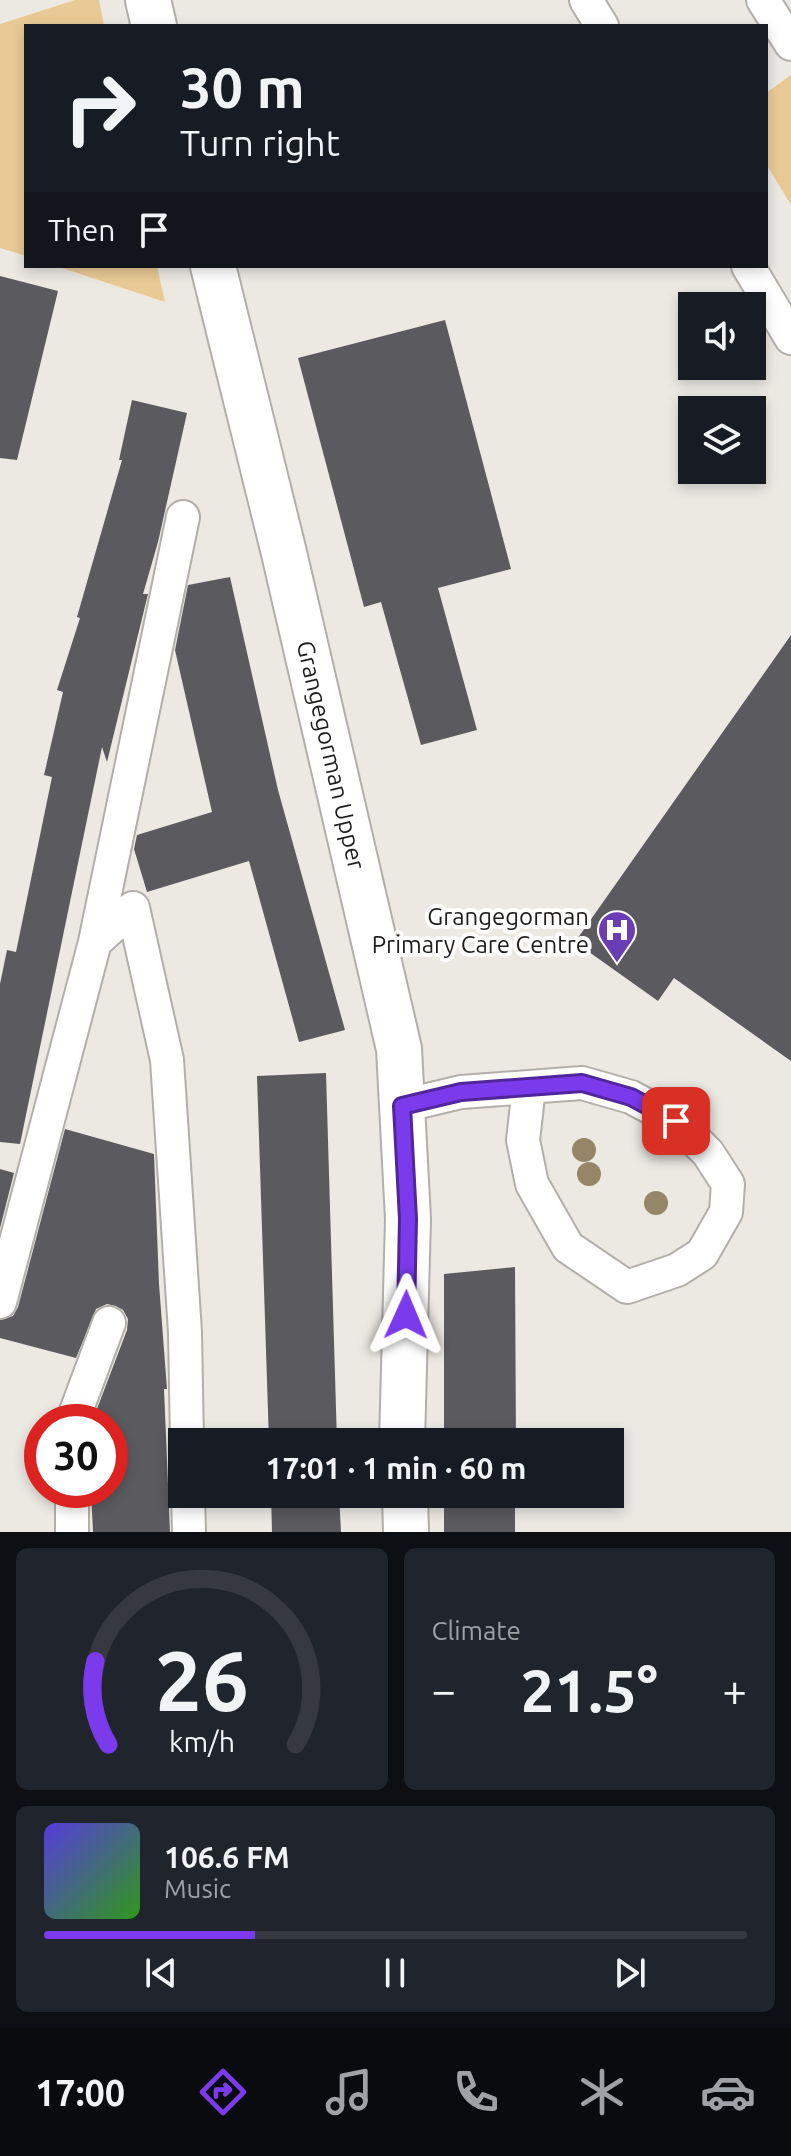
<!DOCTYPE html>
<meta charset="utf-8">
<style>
:root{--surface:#171b24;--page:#20242c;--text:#f1f3f6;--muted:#9ea1a6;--line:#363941;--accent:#7c3aed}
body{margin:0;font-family:Ubuntu,sans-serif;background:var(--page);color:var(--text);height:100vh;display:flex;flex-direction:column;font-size:30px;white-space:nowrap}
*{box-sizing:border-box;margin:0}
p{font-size:26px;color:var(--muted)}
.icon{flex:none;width:44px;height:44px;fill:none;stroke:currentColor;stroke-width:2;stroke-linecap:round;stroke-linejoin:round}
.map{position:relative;height:1532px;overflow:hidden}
.drawer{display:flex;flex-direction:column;gap:16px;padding:16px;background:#0d0f14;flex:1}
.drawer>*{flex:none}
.hud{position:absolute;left:24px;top:24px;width:744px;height:244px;border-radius:0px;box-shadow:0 4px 12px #0003;background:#171b24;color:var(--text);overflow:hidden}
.fabs{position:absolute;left:678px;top:292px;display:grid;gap:16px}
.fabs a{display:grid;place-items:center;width:88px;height:88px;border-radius:0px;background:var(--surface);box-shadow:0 4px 12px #0003;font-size:40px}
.speed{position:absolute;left:24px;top:1404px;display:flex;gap:16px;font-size:40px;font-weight:700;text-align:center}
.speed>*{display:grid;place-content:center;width:104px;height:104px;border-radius:50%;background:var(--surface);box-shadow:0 4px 12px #0003;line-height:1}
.speed .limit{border:12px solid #d22;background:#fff;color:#111}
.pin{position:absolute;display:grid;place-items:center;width:68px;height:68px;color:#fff;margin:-34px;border-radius:16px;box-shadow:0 4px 12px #0006}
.me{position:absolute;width:88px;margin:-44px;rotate:1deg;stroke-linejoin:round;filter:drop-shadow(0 0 6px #0008)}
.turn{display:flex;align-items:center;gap:28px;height:168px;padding:0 24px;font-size:36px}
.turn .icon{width:104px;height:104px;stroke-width:2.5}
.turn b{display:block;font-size:56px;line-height:68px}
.then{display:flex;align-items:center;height:76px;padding:0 24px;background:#0003;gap:16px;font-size:30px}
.big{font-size:60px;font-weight:700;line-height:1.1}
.drawer .card{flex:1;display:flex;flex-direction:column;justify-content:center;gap:12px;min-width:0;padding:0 28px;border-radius:12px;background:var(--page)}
.drawer .dial{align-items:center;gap:0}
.dial svg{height:208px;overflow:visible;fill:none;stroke:var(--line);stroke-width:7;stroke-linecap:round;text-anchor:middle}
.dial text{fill:var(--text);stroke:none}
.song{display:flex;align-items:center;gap:24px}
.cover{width:96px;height:96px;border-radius:12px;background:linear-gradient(135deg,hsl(250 70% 55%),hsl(110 70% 35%))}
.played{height:8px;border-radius:4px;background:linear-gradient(90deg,var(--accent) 30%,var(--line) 30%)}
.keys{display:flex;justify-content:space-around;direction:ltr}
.heat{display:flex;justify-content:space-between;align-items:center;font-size:44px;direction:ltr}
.drawer .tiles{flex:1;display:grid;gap:16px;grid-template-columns:1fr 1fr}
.card:last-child{grid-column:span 2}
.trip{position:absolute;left:168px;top:1428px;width:456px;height:80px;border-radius:0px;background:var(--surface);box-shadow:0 4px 12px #0003;font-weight:700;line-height:80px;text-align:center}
.tab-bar{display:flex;height:128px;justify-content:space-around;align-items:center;background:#090b0e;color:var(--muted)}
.tab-bar .icon{width:56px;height:56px}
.tab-bar .current{color:var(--accent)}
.tab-bar b{font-size:36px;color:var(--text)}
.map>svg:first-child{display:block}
.green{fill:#e9ca95}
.building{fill:#5b5a5f}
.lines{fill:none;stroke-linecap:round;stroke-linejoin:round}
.service-casing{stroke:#b2afaa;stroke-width:36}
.minor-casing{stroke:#b2afaa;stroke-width:48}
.service{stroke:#fff;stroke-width:32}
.minor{stroke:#fff;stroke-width:44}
.tree{fill:#948667}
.route-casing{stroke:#51269a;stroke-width:20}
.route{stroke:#7c3aed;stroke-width:14}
.labels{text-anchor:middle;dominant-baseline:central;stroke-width:8;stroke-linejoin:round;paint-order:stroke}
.street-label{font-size:24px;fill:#1f1e1c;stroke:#fff}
.poi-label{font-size:24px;fill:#1f1e1c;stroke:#fff;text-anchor:end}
</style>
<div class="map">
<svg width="791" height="1532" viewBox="0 0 791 1532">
<rect width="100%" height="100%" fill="#ece9e3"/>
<path class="green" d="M75,0h24l5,26h-78v230l-26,-8v-224z
M791,75v130l-25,-41v-71z
M56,266h101l8,36z"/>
<path class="building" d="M0,276l58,15 -41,169 -17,-2z
M445,320l66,249 -73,19 39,142 -56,15 -40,-143 -17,5 -66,-249z
M132,400l55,13 -29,129 -15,52h5l-41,168 -5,-15 -82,397 -20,-2v-158l7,-34 9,2 36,-175 -8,-2 19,-83 -6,-2 23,-72 -3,-1 45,-157h-3z
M230,577l48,213 67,240 -46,12 -50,-181 -102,31 -13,-43 3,-14 75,-23 -37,-162 13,-65z
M791,635v426l-117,-83 -16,23 -83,-59z
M326,1073l11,369h-68l-12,-366z
M65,1129l89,25 5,130 8,105h-3l6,143h-77l-2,-42h19v-68h-18l35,-92 1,-11 -5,-9 -7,-4 -9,-2 -11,5 -20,49 -76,-20v-18l13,-4 5,-9z
M0,1169l14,4 -14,55z
M515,1267l1,175h-72v-168z
M271,1494h68l2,38h-69z
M444,1494h71v38h-71z"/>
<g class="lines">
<defs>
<path id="service" d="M586,0l16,26
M763,0l28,44
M748,266l43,72
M95,942l38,-34 34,152 18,272 2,110
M402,1106l59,-14 121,-9 49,14 45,24 32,32 20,31 -2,28 -24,42 -25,16 -50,17 -59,-40 -36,-63 -9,-44 6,-52
M0,1302l95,-360 88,-425
M72,1422l37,-99
M72,1490v42
M188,1494l1,38"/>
<path id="minor" d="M148,0l6,26
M213,266l71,287 115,496 9,170 -6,223
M405,1494l1,38"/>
</defs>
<use href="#service" class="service-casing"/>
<use href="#minor" class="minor-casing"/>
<use href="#service" class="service"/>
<use href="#minor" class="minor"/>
</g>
<g class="tree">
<circle cx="584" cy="1150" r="12"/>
<circle cx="589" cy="1174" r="12"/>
<circle cx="656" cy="1203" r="12"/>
</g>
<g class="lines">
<defs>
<path id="route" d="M406,1315l2,-96 -6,-113 59,-14 121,-9 49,14 45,24"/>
</defs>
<use href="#route" class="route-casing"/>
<use href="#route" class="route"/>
</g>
<defs>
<symbol id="hospital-pin" viewBox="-11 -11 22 30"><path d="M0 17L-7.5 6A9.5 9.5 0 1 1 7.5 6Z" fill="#6b3db4" stroke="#fff"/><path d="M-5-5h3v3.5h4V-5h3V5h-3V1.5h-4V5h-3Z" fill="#fff"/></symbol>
</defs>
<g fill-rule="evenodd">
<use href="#hospital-pin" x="595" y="908" width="44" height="60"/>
</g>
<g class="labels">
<g class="street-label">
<text transform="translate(331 755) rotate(77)">Grangegorman Upper</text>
</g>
<g class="poi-label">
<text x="589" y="916">Grangegorman<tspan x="589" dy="28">Primary Care Centre</tspan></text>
</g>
</g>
</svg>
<div class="fabs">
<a><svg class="icon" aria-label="sound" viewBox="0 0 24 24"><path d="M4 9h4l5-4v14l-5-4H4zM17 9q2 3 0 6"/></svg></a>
<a><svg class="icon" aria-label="layers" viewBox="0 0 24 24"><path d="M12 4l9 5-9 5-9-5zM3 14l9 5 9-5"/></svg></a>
</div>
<div class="speed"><div class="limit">30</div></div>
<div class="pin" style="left:676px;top:1121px;background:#d93025"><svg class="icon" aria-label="arrive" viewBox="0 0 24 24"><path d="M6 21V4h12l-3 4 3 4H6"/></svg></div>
<svg class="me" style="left:406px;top:1315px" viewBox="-20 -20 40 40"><path d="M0-17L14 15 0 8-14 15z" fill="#7c3aed" stroke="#fff" stroke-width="4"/></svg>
<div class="trip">17:01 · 1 min · 60 m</div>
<div class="hud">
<div class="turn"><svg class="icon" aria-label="right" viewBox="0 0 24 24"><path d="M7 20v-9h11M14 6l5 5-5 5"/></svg><div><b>30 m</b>Turn right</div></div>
<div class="then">Then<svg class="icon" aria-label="arrive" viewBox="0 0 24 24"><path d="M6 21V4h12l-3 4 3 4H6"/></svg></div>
</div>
</div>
<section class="drawer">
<div class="tiles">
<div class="card dial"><svg viewBox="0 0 100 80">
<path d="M14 69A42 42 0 1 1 86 69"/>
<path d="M14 69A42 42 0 0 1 9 37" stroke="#7c3aed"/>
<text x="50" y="56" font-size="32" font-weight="700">26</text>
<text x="50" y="72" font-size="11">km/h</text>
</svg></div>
<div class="card"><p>Climate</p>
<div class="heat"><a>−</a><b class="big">21.5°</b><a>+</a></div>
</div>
<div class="card">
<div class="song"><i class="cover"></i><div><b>106.6 FM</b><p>Music</p></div></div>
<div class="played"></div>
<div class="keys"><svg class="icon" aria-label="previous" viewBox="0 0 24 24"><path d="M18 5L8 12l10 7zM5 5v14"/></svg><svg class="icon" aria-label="pause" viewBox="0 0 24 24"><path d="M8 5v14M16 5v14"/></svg><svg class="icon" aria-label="next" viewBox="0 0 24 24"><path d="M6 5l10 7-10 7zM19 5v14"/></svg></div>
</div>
</div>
</section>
<nav class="tab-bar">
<b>17:00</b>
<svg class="icon current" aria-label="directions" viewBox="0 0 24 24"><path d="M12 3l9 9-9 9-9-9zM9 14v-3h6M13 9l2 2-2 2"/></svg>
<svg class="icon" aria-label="music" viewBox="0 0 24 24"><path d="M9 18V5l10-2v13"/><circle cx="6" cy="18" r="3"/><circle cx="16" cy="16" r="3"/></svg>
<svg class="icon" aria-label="phone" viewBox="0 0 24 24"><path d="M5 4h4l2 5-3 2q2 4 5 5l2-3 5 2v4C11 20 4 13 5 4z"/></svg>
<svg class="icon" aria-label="climate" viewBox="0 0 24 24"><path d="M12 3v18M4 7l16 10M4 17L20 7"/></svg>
<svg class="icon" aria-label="car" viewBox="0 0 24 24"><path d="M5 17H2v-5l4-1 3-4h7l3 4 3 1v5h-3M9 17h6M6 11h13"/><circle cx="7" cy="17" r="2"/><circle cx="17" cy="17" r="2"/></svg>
</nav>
